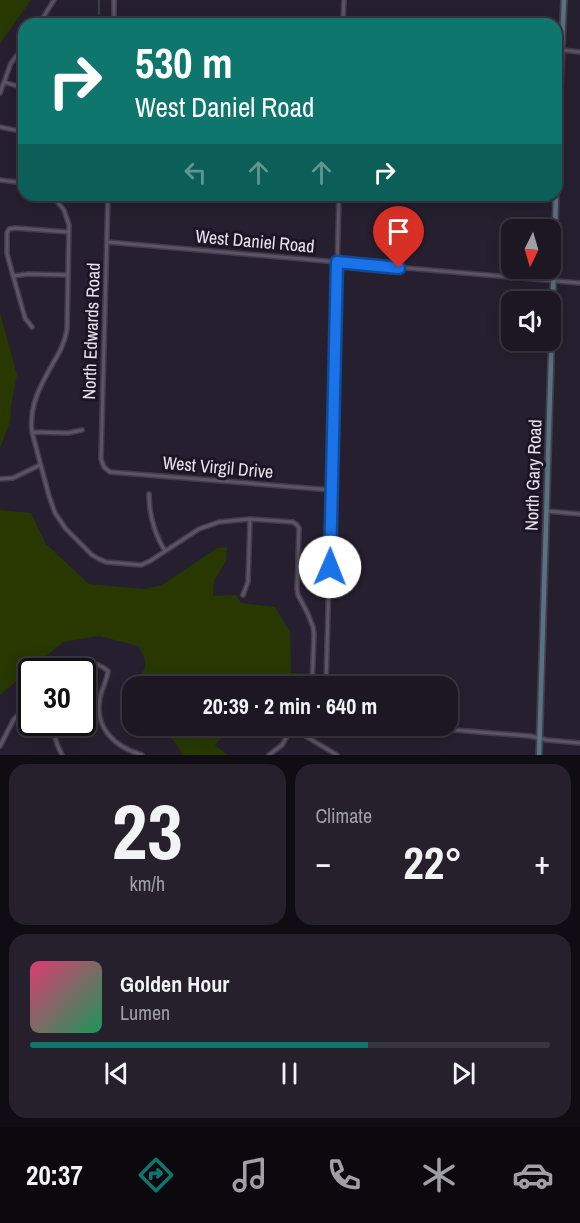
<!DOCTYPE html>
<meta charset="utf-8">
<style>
:root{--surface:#1c1723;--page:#25202b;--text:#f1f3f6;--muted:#a09fa6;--line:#3a3641;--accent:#0f766e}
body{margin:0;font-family:"Archivo Narrow",sans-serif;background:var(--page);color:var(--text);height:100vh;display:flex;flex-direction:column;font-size:22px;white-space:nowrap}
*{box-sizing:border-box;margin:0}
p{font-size:20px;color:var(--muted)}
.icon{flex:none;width:33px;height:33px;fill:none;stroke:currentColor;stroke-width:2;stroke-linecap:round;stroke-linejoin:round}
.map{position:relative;height:755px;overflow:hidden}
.sheet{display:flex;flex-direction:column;gap:9px;padding:9px;background:#0f0d13;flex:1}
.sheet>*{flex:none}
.guide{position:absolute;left:18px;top:18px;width:544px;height:183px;border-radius:18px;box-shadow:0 3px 15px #0003,0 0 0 2px var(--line);background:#0f766e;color:#fff;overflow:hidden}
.needle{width:39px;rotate:185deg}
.fabs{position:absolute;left:501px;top:219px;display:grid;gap:12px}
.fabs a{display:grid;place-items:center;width:60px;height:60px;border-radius:12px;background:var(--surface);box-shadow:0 3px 15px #0003,0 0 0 2px var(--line);font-size:30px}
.speed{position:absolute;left:18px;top:658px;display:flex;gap:12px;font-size:30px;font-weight:700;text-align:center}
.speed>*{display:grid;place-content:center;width:78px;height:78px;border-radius:50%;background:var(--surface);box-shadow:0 3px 15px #0003,0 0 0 2px var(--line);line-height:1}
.speed .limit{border:3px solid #111;border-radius:9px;background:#fff;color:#111}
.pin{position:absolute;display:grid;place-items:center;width:51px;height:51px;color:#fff;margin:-62px -26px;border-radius:50% 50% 50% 0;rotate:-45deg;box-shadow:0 0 6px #0007}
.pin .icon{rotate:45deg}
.me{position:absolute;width:66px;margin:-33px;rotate:1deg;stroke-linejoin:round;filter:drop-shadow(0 0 4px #0008)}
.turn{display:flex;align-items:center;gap:21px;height:126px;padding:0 18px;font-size:27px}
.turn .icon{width:78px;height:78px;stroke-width:2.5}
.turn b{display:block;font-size:42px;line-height:51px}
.lanes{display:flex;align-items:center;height:57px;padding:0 18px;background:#0003;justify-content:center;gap:30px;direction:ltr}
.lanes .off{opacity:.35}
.big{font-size:45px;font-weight:800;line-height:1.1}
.sheet .card{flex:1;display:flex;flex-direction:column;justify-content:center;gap:9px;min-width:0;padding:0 21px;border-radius:18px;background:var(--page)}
.sheet .dial{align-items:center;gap:0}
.dial b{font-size:78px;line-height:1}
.song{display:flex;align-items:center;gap:18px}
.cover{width:72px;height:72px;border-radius:9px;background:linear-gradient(135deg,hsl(340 70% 55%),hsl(150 70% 35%))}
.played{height:6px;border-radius:3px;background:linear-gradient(90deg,var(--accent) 65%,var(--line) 65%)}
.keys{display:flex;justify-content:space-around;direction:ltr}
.heat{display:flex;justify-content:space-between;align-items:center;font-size:33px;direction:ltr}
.sheet .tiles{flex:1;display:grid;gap:9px;grid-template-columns:1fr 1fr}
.card:last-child{grid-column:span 2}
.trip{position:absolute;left:122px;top:676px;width:336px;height:60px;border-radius:18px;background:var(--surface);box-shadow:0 3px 15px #0003,0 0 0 2px var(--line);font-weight:800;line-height:60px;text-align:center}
.tab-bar{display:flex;height:96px;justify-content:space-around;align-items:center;background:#0b090e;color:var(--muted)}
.tab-bar .icon{width:42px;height:42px}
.tab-bar .on{color:var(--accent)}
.tab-bar b{font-size:27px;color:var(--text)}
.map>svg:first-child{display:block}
.green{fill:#283800}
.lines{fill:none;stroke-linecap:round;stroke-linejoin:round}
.stream{stroke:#454c51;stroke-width:1.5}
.street-casing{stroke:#433c4a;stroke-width:6}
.secondary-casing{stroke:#433c4a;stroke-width:8}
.street{stroke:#5c5367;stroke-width:3}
.secondary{stroke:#587282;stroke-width:4.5}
.route-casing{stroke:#114b97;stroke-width:15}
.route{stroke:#1a73e8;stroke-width:10}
.labels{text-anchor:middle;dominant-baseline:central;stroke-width:6;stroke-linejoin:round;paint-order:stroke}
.street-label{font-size:18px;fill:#e7e2ed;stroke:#1d1525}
</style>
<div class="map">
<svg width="580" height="755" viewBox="0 0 580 755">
<rect width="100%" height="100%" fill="#261f2f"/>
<path class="green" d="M0,0h31l-31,44z
M0,313l17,62 -6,31 -1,16 -10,26z
M0,510l31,3 15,31 43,40 55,5 18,-4 55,-37 10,-1 -1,14 -12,20 -1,15 23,-1 5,8 34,4 15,25 1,41 30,1v13h-189v39h129l-5,4 -26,-1 -15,16 12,10h-45c-4,-10 -12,-20 -21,-26 -8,4 -19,4 -27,-1 -5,-3 -9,-9 -11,-15 -3,-15 9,-26 17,-37 1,-3 4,-5 5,-8 2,-8 -3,-16 -7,-22l-39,-10 -36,6 -63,53z"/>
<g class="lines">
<path class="stream" d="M99,14v-14"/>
<defs>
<path id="street" d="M39,24l15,-24
M114,24v-24
M343,24l1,-24
M562,50l18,2
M4,82l20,6
M0,93l11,-30 13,-17
M0,127l24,5
M0,180l24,3
M52,195l12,15 5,15 -2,104c-2,14 -8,24 -15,36 -12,21 -23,41 -20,67l17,64 6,17 11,16 26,26 7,4 7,3 35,3 9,-4 49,-32 20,-7 31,-3 43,3 4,3 2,3 -2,61 1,6 10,19 5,13 1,7 -2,53
M108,195l-7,264 3,8 6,5 222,18
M107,242l473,41
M14,276l14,-2 40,1
M32,327l-7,-9 -18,-64v-21l2,-4 6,-1 53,4
M32,432l36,1 14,-3
M0,479l13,-1 27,-13
M149,494c0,22 5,39 16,57
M546,511l34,3
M243,595l5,-13 2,-63
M65,672c13,-10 30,-13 43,-1 -1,9 -6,17 -8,27 -6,30 15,49 42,57
M326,687l13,-492
M51,723l6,21 5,11
M405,726l125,10 17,4 33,3
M292,728l45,27
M0,746l14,-27 18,-19
M269,755l13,-10 11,-19"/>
<path id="secondary" d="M556,177l8,-177
M539,755l17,-560"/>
</defs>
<use href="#street" class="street-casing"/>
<use href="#secondary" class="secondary-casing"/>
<use href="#street" class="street"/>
<use href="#secondary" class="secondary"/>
</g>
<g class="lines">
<defs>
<path id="route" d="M330,567l7,-305 62,6"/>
</defs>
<use href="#route" class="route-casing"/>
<use href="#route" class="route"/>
</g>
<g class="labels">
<g class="street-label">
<text transform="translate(255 241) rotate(5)">West Daniel Road</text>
<text transform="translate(91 331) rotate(-88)">North Edwards Road</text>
<text transform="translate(218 467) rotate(5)">West Virgil Drive</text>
<text transform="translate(533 475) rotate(-88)">North Gary Road</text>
</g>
</g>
</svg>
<div class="fabs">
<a><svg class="needle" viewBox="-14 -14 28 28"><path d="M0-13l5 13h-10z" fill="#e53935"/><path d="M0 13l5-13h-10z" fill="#a09fa6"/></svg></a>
<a><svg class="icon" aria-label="sound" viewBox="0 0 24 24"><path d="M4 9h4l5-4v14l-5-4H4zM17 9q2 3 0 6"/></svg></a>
</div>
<div class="speed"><div class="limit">30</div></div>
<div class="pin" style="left:399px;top:268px;background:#d93025"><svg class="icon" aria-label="arrive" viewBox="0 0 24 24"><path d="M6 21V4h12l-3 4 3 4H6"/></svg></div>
<svg class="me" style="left:330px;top:567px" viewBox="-20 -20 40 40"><circle r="19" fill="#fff"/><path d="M0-13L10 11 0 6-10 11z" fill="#1a73e8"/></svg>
<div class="trip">20:39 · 2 min · 640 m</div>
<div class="guide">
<div class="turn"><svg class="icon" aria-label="right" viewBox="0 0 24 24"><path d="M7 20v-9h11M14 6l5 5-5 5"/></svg><div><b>530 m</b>West Daniel Road</div></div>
<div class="lanes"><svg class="icon off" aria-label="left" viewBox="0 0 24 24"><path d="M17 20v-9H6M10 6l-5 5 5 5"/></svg><svg class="icon off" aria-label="ahead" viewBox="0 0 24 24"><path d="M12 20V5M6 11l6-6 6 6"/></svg><svg class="icon off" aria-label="ahead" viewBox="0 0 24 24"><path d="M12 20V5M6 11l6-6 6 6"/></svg><svg class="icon" aria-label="right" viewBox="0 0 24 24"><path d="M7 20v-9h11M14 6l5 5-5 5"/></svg></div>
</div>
</div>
<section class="sheet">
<div class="tiles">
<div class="card dial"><b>23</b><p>km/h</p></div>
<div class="card"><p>Climate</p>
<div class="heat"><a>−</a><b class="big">22°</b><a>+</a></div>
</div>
<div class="card">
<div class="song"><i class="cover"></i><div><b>Golden Hour</b><p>Lumen</p></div></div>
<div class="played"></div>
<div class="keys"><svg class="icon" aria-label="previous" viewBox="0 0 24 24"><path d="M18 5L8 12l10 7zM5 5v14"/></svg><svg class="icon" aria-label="pause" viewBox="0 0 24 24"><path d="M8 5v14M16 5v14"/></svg><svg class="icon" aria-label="next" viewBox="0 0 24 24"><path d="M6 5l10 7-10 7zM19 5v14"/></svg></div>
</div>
</div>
</section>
<nav class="tab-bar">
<b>20:37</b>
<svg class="icon on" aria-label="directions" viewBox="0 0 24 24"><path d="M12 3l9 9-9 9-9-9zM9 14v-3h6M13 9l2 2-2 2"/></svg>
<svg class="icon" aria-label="music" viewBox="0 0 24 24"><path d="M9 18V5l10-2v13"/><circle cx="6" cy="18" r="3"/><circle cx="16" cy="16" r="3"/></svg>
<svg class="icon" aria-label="phone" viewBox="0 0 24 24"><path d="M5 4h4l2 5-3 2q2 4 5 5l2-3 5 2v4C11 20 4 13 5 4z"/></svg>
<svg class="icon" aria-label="climate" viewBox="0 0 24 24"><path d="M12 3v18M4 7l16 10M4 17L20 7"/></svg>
<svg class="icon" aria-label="car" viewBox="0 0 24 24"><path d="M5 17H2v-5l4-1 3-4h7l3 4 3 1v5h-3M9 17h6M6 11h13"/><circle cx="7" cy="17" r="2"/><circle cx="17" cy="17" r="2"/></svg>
</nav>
